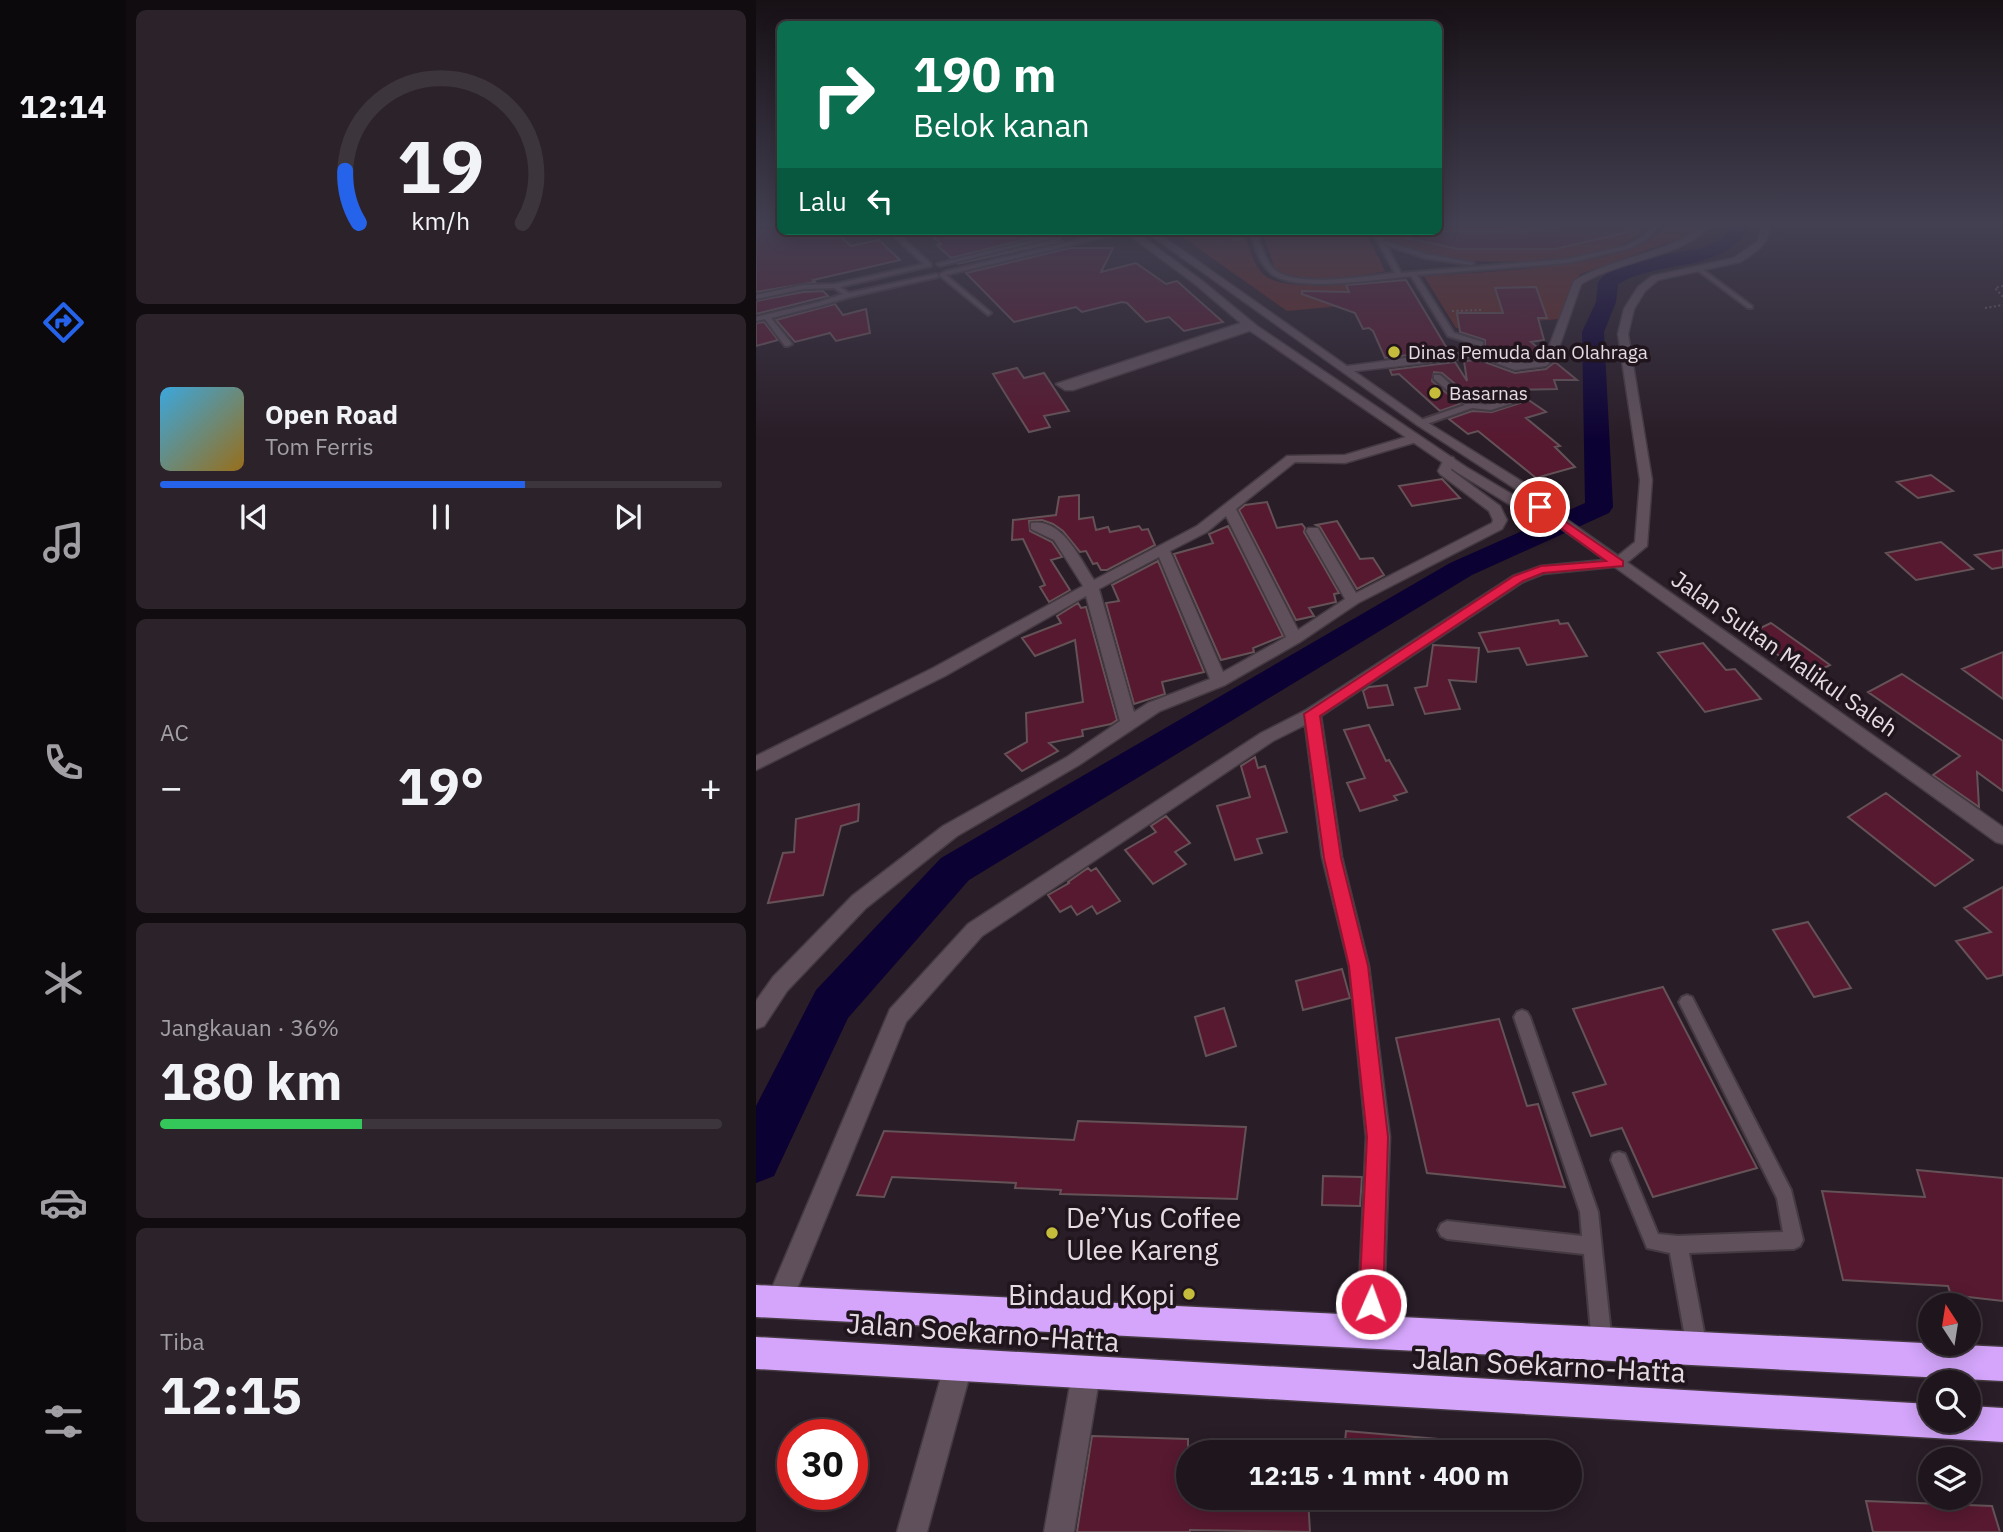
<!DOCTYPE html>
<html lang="id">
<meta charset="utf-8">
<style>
:root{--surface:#1f161d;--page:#2c232a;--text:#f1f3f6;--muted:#a19fa4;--line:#3c353b;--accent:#2563eb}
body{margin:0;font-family:"IBM Plex Sans",sans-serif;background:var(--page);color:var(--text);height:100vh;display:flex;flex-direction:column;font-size:26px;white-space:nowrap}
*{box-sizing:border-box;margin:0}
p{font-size:23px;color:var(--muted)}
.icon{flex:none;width:38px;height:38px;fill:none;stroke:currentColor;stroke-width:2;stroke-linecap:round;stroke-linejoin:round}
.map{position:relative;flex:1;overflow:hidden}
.side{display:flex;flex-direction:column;gap:10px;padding:10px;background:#110c10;width:630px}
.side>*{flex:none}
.banner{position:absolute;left:21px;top:21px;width:665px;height:214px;border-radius:10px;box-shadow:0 4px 18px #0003,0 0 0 2px var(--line);background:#0b6e4f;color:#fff;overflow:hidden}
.needle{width:46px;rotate:348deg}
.controls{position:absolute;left:1162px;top:1293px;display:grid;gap:14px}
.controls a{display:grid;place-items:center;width:63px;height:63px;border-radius:50%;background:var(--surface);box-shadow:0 4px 18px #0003,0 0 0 2px var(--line);font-size:35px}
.speed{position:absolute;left:21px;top:1419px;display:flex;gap:14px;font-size:35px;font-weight:700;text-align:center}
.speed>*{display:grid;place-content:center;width:91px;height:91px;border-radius:50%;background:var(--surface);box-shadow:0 4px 18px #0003,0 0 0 2px var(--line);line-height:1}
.speed .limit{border:10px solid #d22;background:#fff;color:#111}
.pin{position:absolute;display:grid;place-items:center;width:60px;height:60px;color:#fff;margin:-30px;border:4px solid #fff;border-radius:50%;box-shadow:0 2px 7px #0007}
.me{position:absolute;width:77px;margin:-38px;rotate:2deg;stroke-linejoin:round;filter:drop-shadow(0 0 5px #0008)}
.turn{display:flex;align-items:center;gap:24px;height:147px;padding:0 21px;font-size:32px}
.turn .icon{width:91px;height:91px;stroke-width:2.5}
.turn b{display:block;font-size:49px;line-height:60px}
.then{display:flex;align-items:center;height:66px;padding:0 21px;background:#0003;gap:14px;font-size:26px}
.big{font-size:52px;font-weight:700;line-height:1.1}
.side .widget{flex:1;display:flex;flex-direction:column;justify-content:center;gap:10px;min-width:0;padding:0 24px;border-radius:10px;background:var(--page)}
.side .dial{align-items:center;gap:0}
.dial svg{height:182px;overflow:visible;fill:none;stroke:var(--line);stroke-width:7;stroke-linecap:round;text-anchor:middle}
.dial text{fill:var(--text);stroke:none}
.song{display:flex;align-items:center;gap:21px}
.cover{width:84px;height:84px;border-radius:10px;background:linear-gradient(135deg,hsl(200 70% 55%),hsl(40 70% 35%))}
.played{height:7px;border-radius:4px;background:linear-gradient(90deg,var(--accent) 65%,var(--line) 65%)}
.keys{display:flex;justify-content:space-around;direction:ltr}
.heat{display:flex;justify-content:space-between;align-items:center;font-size:38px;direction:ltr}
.charge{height:10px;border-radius:5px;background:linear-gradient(90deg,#34c759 36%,var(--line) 0)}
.trip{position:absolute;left:420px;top:1440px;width:406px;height:70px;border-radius:35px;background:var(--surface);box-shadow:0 4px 18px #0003,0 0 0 2px var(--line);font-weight:700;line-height:70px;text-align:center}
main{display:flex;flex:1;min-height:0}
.tabs{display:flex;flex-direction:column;width:126px;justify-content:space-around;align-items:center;background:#0c090c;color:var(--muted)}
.tabs .icon{width:49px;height:49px}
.tabs .current{color:var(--accent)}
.tabs b{font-size:32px;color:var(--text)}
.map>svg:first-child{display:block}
.green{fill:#672924}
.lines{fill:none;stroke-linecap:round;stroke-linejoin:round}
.river{fill:#0c0133;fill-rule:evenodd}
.building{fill:#571930;stroke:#645257;stroke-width:2}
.lane-casing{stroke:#453a42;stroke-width:4}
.street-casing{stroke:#453a42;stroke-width:3}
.secondary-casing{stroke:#453a42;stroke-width:3}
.highway-casing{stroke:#453a42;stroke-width:3}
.path{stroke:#6b6069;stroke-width:2;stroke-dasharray:2 2.5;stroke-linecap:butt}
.lane{fill:#5f505b;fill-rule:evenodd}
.street{fill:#5f505b;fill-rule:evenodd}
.secondary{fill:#5f505b;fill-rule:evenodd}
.highway{fill:#d4a5fb;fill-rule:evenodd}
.route{fill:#e11d48;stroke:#92132f;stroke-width:2}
.poi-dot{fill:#c6bc3c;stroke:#20141d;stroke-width:2.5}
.labels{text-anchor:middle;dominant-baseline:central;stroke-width:7;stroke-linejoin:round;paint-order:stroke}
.far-poi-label{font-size:19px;fill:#e5dce2;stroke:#20141d;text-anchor:start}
.street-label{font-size:23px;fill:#e5dce2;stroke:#20141d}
.near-poi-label{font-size:28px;fill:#e5dce2;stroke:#20141d;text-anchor:start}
.near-street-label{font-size:28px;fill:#e5dce2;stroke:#20141d}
</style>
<main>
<nav class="tabs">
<b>12:14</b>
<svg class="icon current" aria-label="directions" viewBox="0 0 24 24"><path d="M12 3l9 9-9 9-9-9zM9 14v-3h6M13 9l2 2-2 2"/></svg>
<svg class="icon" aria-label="music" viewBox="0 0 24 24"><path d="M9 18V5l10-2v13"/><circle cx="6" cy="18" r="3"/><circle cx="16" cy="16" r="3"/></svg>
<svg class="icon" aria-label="phone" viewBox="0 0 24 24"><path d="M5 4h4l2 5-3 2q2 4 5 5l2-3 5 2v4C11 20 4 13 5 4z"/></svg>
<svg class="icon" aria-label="climate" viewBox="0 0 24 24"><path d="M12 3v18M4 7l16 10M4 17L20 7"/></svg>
<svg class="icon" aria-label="car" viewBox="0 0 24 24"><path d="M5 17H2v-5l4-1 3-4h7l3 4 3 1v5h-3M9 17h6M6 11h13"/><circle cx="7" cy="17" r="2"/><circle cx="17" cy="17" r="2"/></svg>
<svg class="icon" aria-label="filters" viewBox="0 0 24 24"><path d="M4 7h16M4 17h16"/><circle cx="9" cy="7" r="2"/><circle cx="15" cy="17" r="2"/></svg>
</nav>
<section class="side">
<div class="widget dial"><svg viewBox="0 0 100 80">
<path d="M14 69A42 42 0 1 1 86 69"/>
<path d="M14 69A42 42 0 0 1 8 46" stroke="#2563eb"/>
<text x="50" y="56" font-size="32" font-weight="700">19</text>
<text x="50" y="72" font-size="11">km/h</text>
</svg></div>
<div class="widget">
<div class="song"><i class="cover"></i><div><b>Open Road</b><p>Tom Ferris</p></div></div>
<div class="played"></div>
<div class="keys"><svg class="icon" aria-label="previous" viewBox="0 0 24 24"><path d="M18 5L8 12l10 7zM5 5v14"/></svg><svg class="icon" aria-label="pause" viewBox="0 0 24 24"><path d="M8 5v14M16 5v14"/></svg><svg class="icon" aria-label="next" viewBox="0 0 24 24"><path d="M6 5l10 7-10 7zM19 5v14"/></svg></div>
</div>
<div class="widget"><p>AC</p>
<div class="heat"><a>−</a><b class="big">19°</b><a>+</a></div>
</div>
<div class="widget"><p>Jangkauan · 36%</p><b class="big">180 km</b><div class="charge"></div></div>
<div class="widget"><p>Tiba</p><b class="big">12:15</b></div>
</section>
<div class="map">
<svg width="1247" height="1532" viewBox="0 0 1247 1532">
<rect width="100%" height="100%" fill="#291d27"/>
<path class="green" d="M683,225h208c-24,46 -242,50 -266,6h57z
M908,225h40l-14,10 -110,39 -21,45 -103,9 -32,-52c46,-4 221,-7 240,-51z
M418,231h69c5,13 9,30 18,41 19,23 97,9 125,7l10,22 -109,10z
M506,231h103l20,40c-25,6 -89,13 -110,-2z"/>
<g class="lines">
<path class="river" d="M976,225h18c-24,49 -91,34 -132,59l-2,18 -12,30 9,175 -4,6 -137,62 -503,305 -121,138 -74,158 -18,7v-77l60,-116 125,-132 509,-295 135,-60 -3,-171 14,-30 2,-20c20,-27 80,-26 110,-36l12,-6z"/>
</g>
<path class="building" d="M0,225h24v6h54l17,15 28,-6 21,20 -87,20 2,2 -59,10z
M805,225h66l1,7 -73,17h-97l-51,-11v-7l111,1z
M171,231h121l3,2 -100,25 -14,-13 4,-1z
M303,239l3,2 -105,23z
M314,248h43l-12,24 35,-9 30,21 11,-3 46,41 -39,9 -15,-14 -23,5 -19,-19 -5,-1 -40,10 -6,-5 -62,15 -48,-49z
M650,280l42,70 -63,8 -12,-27 -4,-3 -6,1 -8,-16 -53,-19v-3l47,1 -3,-7z
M780,287l11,31h-9l6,22 -13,2 13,11 -1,2 -8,4 -16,1 -39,-11 5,-1v-8l-25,-8 -3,-19h46l-8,-25z
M67,291l5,5 -72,18v-13l47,-9z
M79,304l8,11 23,-6 4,24 -34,8 -6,-8 -35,9 -19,-22z
M8,322l14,18 -22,6v-23z
M723,360l36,13 31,-4 9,-7 22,18h-23l3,9 -43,1 32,22 -20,6 34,28 -5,1 20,20 -39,11 -58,-47 -10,3 -19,-15 23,-8 20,1 28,-9v-4l-6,-3 -25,6 -15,-2 -32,-27 -8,-1 -2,9 28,23 -20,7 -41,-37 -7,1 -2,-5 65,-8 12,19 -3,-20z
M261,368l7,10 20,-5 25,38 -25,5 6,11 -21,5 -36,-58z
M1175,475l22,16 -35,7 -21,-16z
M686,479l18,19 -48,8 -13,-20z
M323,495v24l14,-2 3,13 12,-3 2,5 29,-6 3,4 6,-1 7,16 -48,25h-6l-4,-7 -4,1 -7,-13 -6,1 -17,-21 -10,-7 -11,-4 -13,1 1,10 22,11 10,15 -11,3 19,30 -21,12 -9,-15 5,-2 -22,-46 -11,1 1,-20 43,-5 3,-18z
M511,502l10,26 25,-4 3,4 -1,4 35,61 -5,1 2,8 -27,6 5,8 -18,4 -57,-110 6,-5z
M581,521l23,38 13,-1 11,17 -27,14 -37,-62 -4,-2z
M472,526l55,110 -30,12 1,4 -33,8 -47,-106 39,-11 -4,-9z
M1185,542l32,27 -57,11 -30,-27z
M1247,550v17l-11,2 -17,-14z
M402,561l46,111 -42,10 3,12 -31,10 -28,-101 13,-2 -7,-16z
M322,603l3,5 5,-1 31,113 -6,4 -29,6 1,6 -34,7 9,8 -36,20 -17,-17 22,-12 -1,-29 57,-11 -8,-62 -40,16 -13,-18 39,-15 -4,-7z
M802,620l2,4 8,-1 19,33 -60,9 -8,-17 -31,4 -9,-19z
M1015,623l48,34 11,8 -24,12 -56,-44z
M947,643l23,27 9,-1 26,30 -56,13 -47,-59z
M677,645l46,3 -3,34 -27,-2 11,29 -35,5 -10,-26 12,-2z
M1247,652v47l-41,-30z
M1146,674l101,67v50l-26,-19 2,35 -46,-32 27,-19 -92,-64z
M631,685l6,20 -25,3 -5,-17 6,-4z
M613,725l17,36 3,-1 18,32 -13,4 3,4 -37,11 -13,-28 18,-5 -21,-48z
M499,757l3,11 7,-2 22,66 -30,7 5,14 -27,7 -18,-54 33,-9 -9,-31z
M1130,793l87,67 -38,26 -87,-69z
M103,804l-1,17 -17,5 -18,69 -55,8 15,-50 11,-1 2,-33z
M410,816l24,27 -15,9 11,12 -33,20 -28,-34 31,-18 -5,-6z
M332,868l3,3 5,-3 24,33 -23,13 -5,-8 -15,9 -6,-9 -11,6 -12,-17 21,-12 -1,-1z
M1247,887v88l-16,4 -31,-38 35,-9 -27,-24z
M1052,922l43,66 -37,9 -41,-67z
M586,969l8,29 -47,12 -7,-29z
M907,987l94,181 -104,29 -31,-69 -31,8 -18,-43 33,-9 -33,-75z
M468,1008l12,38 -30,10 -11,-39z
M743,1019l28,87 11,-2 27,83 -138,-14 -31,-135z
M322,1121l168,6 -9,72 -177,-5 1,-4 -46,-2 1,-5 -124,-6 -8,20 -27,-2 27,-64 190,9z
M1161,1170l86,8v123l-52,-6 -3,-9 -105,-6 -21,-89 103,6z
M567,1176l39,1 -2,29 -38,-1z
M590,1431l115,10 -1,11h-116z
M336,1436l96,3v59h120l2,34 -120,-2v2h-113z
M1110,1501l126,5 8,26h-127z"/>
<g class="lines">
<defs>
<path id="lane" d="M897,225h6l-12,14 -17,9 -62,15 -151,12 37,58 29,9v4h-3l-32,-10 -37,-60c-31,3 -115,17 -139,-2 -13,-10 -17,-29 -22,-43h6c5,13 8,30 19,39 20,18 93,6 120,3l-23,-42h6l5,9 43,14 48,9 -3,2 -46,-7 -39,-13 15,28 167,-14 58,-13 17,-9z
M132,231h7l36,33v2l-91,21 9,6 87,-19 2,1v2l-88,20 -27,8 -52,13 21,26 -4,2h-3l-20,-27 -9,2v-4l63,-15 24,-8 -9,-6 -31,1 -47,10v-4l47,-10 32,-1 89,-20z
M313,231h10l-139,35 -3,-2z
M362,231h11l-183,44 44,37 1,1 -3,2 -49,-40 7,-4z
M941,268h4l51,38v2h-4l-51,-38z
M678,375h6c33,28 31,36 75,24l4,2 -28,9 -19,-2 -48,17h-6v-4l47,-16 -31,-26z
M931,995l5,2 99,193 12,50 -3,6 -6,3 -105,4 18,95 -3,7 -7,3 -7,-3 -3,-7 -17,-95 -23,-5 -36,-88 2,-6 6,-2 6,2 33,80 20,2 105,-4 -6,-34 -98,-196 3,-5z
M766,1010l5,2 3,5 68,195 14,132 -3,7 -7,3 -7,-3 -3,-7 -8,-90 -137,-15 -6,-3 -3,-6 3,-6 6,-3 135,15 -2,-24 -66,-195 3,-5z"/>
<path id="street" d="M947,225h9c-30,32 -92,35 -131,59l-26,75 -9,7 -31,4 -36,-13 -132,15 -5,-3 5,-3c43,-5 88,-14 131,-15 24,0 40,23 67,6l29,-76c38,-24 96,-27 129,-56z
M1006,225h8c0,19 -15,28 -30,37l-82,18 -13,11 -11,18 -6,25 24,146 -5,66 -24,20 -80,8 -20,8 -202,134 21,141 27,109 21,171 -7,195 -3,10 -10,3 -10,-3 -3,-10 9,-195 -17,-171 -27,-109 -17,-132 -32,16 -291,195 -76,86 -118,289 -9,4 -9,-4 -4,-9 124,-293 78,-85 293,-191 45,-23 207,-134 28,-10 73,-7 21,-17 5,-62 -22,-146 6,-25 14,-22 14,-11 82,-18 24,-17z
M488,322h8l6,6 -185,62h-8l-9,-6z
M660,434l6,4 -2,3 -75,22 -50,-1 -59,47 62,121 47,-31 -39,-68 2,-3h10l38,65 136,-70 1,-3 -4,-9 -49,-37 -2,-3 7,-14h8l2,3 -4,10 49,36 7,14 -5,9 -144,74 -58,39 -75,43 -65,26 -81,54 -122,71 -91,72 -79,83 -23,35 -8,3v-28l17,-24 79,-81 91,-70 124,-69 53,-36 -34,-125 -141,80 -189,94v-14l177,-88 150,-82 -29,-46 -23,-11v-6c31,-6 49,36 63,57l103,-54 90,-70 58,-1zM470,516l60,121 -63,35 -53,-121 37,-19zM403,557l51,122 -62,24 -14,9 -35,-123z
M203,1349l10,4 4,10 -46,169h-30l48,-169 4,-10z
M330,1360l10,4 4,10 -26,158h-30l28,-158 4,-10z"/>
<path id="secondary" d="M368,231h10l67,49 56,46 209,141 59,35 7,1 -1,-4 -114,-74 -272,-194h10l270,190 117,73 4,11 457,322v17l-7,-2 -459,-331 -20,-2 -59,-36 -209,-143 -54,-46z"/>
<path id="highway" d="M0,1285l1247,62v34l-1247,-64z
M0,1337l1174,67v17h39v-15l34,2v34l-1247,-73z"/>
</defs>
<use href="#lane" class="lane-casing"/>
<use href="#street" class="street-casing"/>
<use href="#secondary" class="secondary-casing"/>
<use href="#highway" class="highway-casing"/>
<path class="path" d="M456,231l5,11 27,-3
M1247,286l-8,2 8,9
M1229,308l18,-3
M696,311l30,-1"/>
<use href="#lane" class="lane"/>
<use href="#street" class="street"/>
<use href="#secondary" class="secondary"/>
<use href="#highway" class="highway"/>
</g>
<linearGradient id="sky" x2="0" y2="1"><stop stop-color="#171015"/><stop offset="0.51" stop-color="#434052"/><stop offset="1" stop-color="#434052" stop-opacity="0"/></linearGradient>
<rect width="1247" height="440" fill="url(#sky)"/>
<path class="route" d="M784,504l83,57v5l-80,7 -20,8 -203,135 21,142 27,108 20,171 -5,167 -3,9 -9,4 -8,-4 -4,-9 8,-167 -18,-171 -25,-108 -20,-144 210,-138 27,-10 65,-5 -70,-51 -2,-3z"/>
<g class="poi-dot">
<circle cx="638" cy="352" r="7"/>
<circle cx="679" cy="393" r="7"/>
<circle cx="296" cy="1233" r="7"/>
<circle cx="433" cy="1294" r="7"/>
</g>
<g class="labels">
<g class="far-poi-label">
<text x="652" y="352">Dinas Pemuda dan Olahraga</text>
<text x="693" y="393">Basarnas</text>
</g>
<g class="street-label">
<text transform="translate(1029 653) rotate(35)">Jalan Sultan Malikul Saleh</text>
</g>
<g class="near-poi-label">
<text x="310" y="1217">De’Yus Coffee<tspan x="310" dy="32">Ulee Kareng</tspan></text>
<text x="419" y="1294" text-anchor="end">Bindaud Kopi</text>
</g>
<g class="near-street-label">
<text transform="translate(227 1332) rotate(4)">Jalan Soekarno-Hatta</text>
<text transform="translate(793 1365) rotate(3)">Jalan Soekarno-Hatta</text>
</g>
</g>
</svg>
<div class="controls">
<a><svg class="needle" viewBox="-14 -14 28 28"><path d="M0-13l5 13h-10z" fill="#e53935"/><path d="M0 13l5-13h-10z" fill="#a19fa4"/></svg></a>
<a><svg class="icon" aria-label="search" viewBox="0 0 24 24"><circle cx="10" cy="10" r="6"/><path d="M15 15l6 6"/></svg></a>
<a><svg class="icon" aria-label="layers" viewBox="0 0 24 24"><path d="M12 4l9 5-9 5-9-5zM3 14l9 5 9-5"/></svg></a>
</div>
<div class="speed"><div class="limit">30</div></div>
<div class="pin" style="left:784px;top:507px;background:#d93025"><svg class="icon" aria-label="arrive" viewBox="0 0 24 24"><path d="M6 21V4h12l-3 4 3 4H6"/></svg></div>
<svg class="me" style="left:615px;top:1304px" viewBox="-20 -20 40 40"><circle r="17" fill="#e11d48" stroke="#fff" stroke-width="3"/><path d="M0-11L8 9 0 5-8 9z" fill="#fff"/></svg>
<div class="trip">12:15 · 1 mnt · 400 m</div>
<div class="banner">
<div class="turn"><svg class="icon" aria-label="right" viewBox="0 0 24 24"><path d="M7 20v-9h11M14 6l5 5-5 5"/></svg><div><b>190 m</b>Belok kanan</div></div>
<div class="then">Lalu<svg class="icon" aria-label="left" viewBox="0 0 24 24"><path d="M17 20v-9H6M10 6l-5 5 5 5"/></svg></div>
</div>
</div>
</main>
